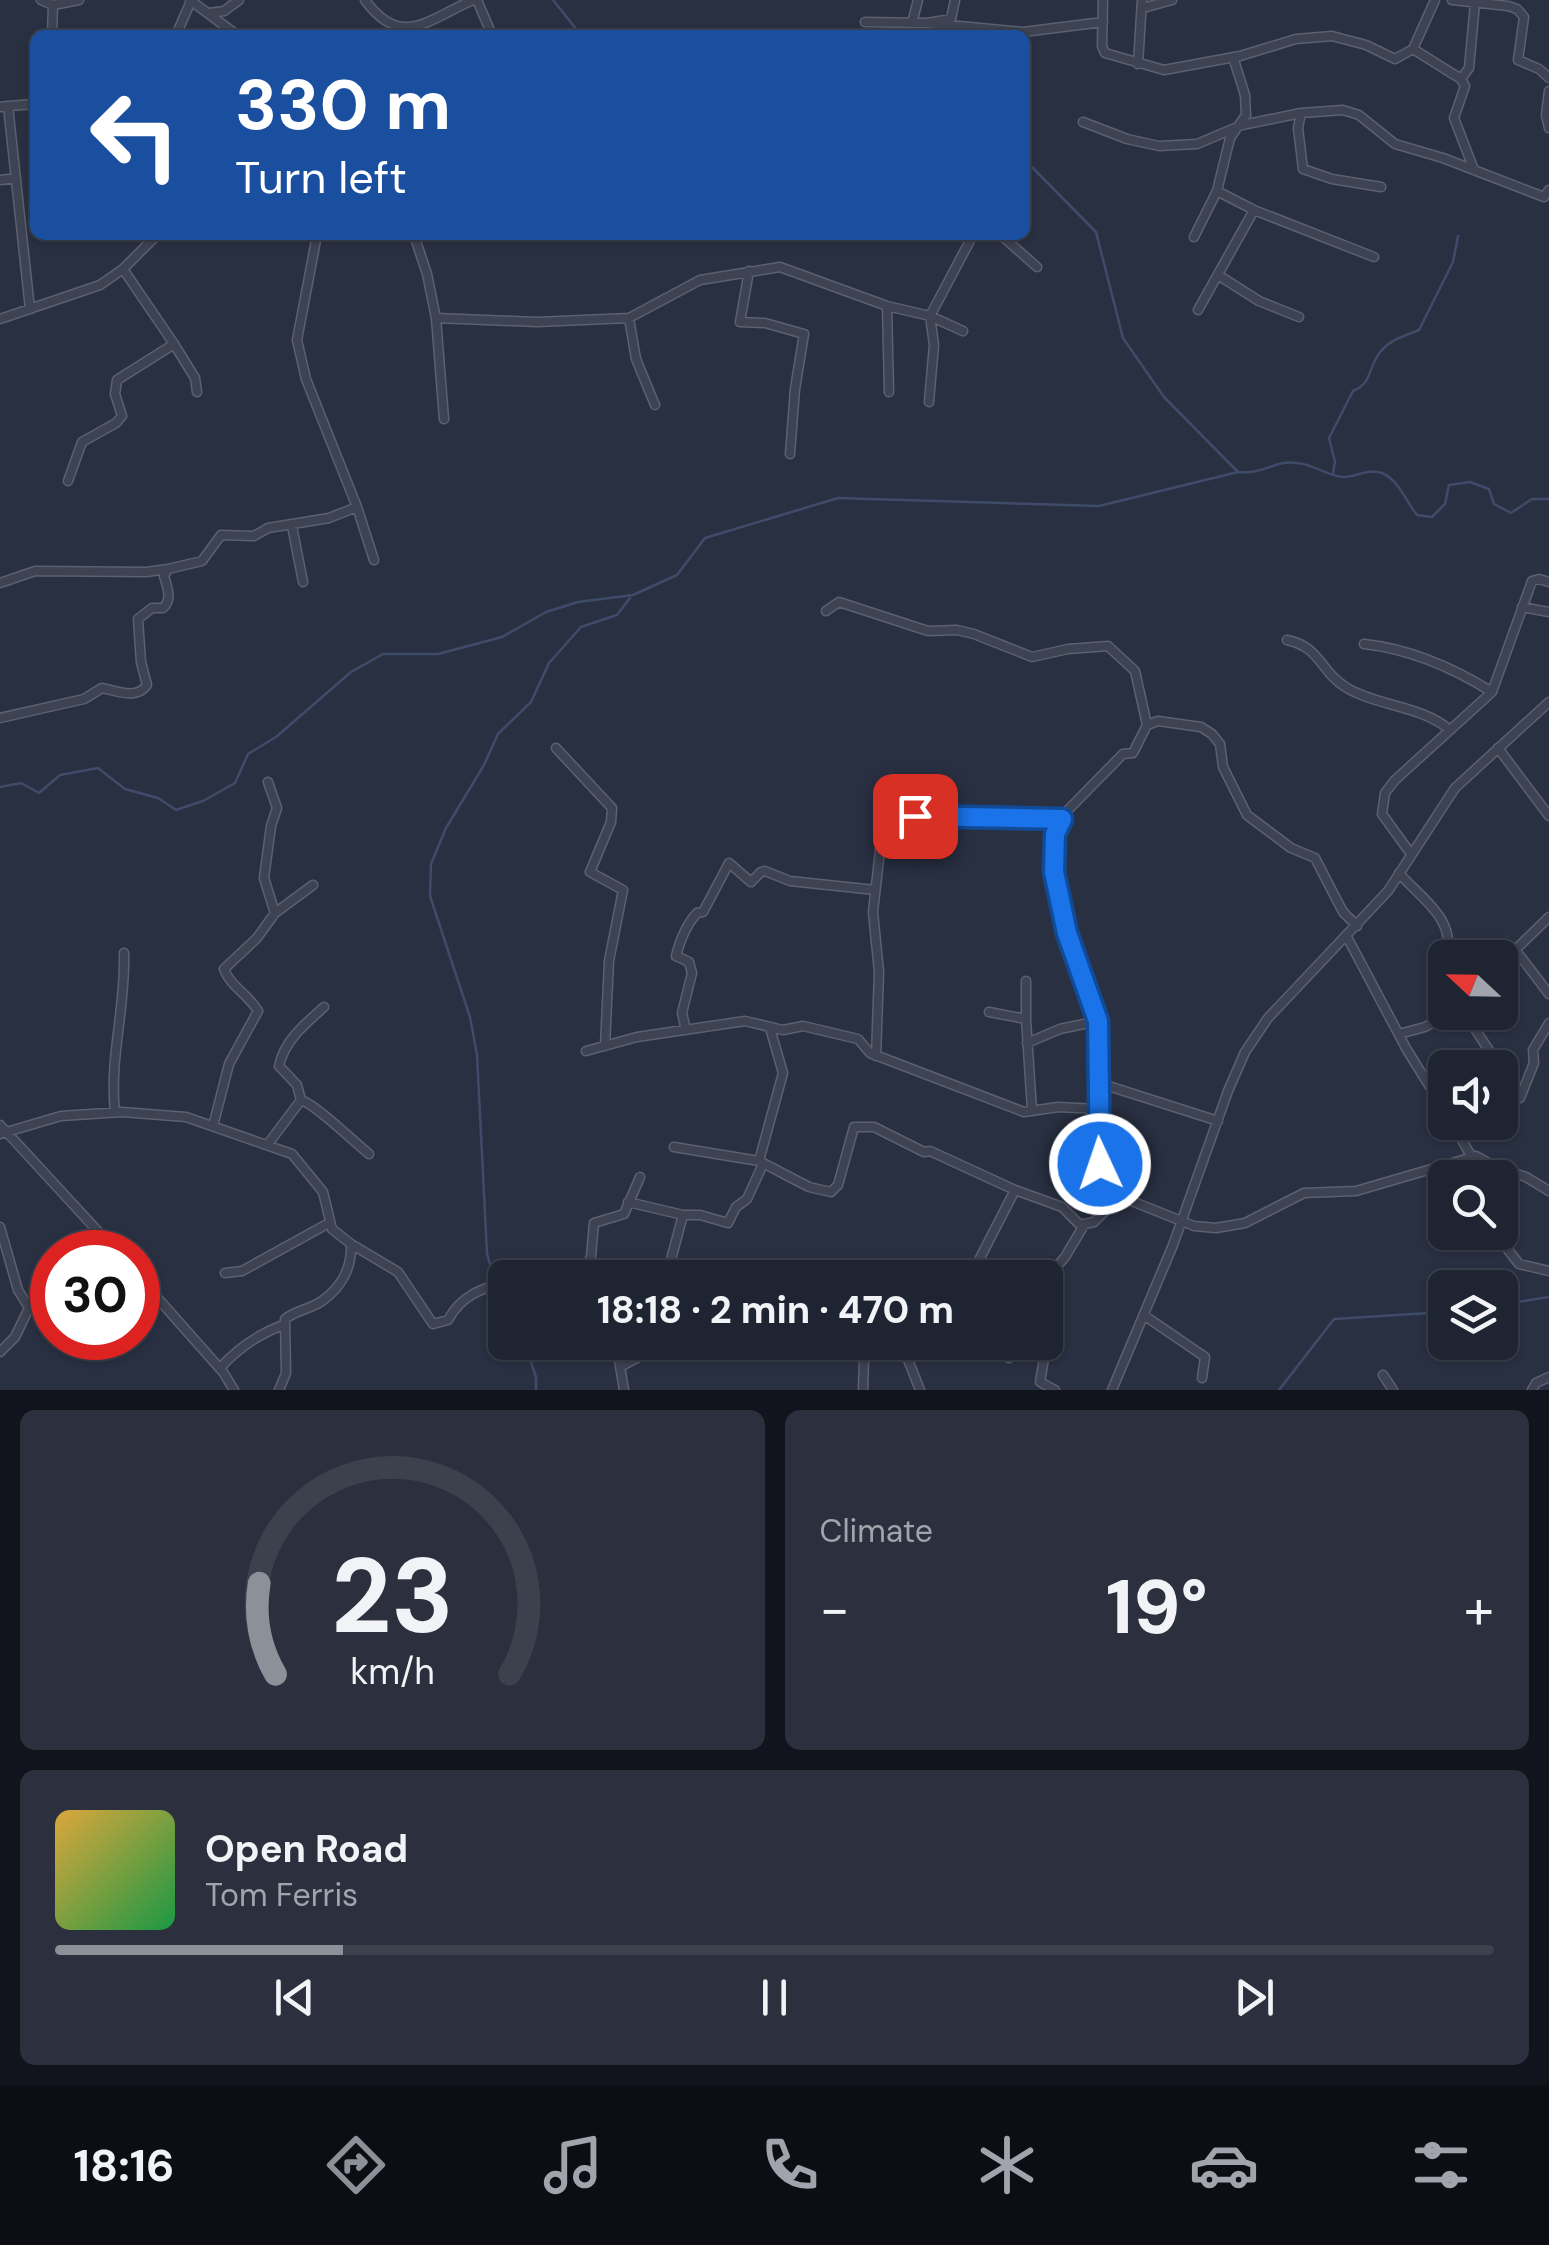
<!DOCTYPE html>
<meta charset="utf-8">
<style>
:root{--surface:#1f2432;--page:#2c303e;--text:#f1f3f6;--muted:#a1a4ac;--line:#3c414d;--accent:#8c9099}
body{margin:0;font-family:"DM Sans",sans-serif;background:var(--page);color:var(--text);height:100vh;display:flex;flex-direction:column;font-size:38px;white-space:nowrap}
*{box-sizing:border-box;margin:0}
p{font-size:32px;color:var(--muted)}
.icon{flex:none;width:55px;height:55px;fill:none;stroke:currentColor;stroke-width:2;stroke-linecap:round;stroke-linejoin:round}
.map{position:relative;height:1390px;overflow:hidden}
.panel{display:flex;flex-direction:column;gap:20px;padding:20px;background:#11141c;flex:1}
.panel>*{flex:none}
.top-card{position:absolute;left:30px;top:30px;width:1000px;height:210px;border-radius:15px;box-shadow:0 2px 8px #0004,0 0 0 2px var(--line);background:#1a4fa0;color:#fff;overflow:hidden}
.needle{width:65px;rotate:292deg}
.buttons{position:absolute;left:1428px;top:940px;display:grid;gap:20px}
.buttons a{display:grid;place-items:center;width:90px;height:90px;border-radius:15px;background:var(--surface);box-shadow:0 2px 8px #0004,0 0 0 2px var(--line);font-size:50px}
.speed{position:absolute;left:30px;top:1230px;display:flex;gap:20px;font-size:50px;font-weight:700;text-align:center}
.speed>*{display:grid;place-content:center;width:130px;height:130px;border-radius:50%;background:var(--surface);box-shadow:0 2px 8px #0004,0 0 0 2px var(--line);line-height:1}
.speed .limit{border:15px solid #d22;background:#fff;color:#111}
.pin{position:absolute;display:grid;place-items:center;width:85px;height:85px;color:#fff;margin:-42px;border-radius:20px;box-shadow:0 5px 15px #0006}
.me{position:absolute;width:110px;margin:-55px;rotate:357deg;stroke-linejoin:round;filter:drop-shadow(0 0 8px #0008)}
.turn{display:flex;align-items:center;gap:35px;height:210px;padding:0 40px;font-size:45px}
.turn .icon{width:130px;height:130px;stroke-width:2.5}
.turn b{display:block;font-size:70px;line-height:85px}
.big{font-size:75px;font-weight:700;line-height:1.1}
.panel .tile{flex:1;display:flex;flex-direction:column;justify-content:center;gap:15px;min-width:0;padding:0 35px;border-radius:15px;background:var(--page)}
.panel .dial{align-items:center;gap:0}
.dial svg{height:260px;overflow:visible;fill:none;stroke:var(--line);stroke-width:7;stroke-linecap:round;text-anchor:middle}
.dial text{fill:var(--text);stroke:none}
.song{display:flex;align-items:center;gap:30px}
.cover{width:120px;height:120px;border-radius:15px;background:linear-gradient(135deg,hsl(40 70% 55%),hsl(140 70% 35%))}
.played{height:10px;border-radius:5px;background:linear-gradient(90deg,var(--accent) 20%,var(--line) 20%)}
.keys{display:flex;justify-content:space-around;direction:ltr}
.heat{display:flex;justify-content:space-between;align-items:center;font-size:55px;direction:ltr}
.panel .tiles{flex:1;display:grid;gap:20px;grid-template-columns:1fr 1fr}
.tile:last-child{grid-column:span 2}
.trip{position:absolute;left:488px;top:1260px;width:575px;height:100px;border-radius:15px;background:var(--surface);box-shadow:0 2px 8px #0004,0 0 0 2px var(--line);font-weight:700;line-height:100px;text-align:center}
.menu{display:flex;height:160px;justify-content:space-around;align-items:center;background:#0c0e14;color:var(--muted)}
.menu .icon{width:70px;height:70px}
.menu .current{color:var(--accent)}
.menu b{font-size:45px;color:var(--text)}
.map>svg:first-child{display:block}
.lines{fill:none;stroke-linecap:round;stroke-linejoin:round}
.stream{stroke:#404b6a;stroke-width:2.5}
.street-casing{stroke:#5c606f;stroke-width:11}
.street{stroke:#3d4352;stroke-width:8}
.route-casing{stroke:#114b97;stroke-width:25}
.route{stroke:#1a73e8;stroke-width:18}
</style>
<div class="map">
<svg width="1549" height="1390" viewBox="0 0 1549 1390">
<rect width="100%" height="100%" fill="#293042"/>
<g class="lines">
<path class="stream" d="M553,0l28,35
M1025,160l71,72 27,106 41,59 74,75
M1333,473l2,-11 -6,-24 24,-47c20,-8 15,-25 28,-40 10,-12 24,-15 38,-21l34,-68 5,-26
M0,787l21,-4 18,10 21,-18 38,-7 27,21 33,9 18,12 27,-9 32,-18 13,-29 28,-17 75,-65 32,-18h55l64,-17 44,-25 32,-10 55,-7 44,-20 28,-37 133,-40 261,8 139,-34c19,2 28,-5 45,-9 25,-4 44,14 61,14 12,0 25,-9 38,-4 16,6 25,30 35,42l15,2 13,-13 4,-19 21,-3 19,7 5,15 17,9 21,-14h17
M1500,1305l49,-8
M505,1314l-18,-60 -10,-199 -7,-38 -40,-121 1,-32 15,-36 38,-63 14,-31 33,-32 18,-39 32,-36 36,-12 13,-17
M524,1342l12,35v13
M1279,1390l55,-71 111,-7"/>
<defs>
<path id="street" d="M41,0l12,5 26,-5
M190,0l47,35
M365,0c36,50 64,19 108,0
M477,0l15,35
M1103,0l-1,46 3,7 59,17 76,-14 56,-17 36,-3 34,9 29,14 18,-10 22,-49
M1452,0l56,6 9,3 7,8 -6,43 21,9 10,9
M1143,8l29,-8
M209,13l15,-2 15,-11
M865,22l62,1 24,-4 4,-19
M912,23l6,-23
M927,23l96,9 80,-10
M52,35l1,-30
M176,35l15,-34
M1413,49l48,30 4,7 -11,32 20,52
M1138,64l4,-64
M1461,79l8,-11 6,-65
M1549,91l-3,24 3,13
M8,106l27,-2
M0,107l8,-1 22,203
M1301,113l-3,15 5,41 29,10 49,8
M1083,122l44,17 32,7 38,-2 45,-19 59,-12 42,-3 16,5 36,29 48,14 101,39 5,-7
M0,180l16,-2
M1217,191l37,19 120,47
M317,235l-20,105 9,39 51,128 17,53
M414,235l13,39 9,44 8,101
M983,235l20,2 34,30
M1194,237l23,-46 13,-53 16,-23 -1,-20 -12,-38
M749,271l-9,51 25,1 39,11 -9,55 -5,65
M1218,275l41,26 40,16
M887,306l2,86
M1198,310l56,-100
M436,318l101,4 92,-4 71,-38 80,-13 107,39 43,10 33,15
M629,318l7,41 19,46
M0,319l100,-34 23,-16 34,-34
M174,344l21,34 2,14
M929,402l5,-57 -4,-29 43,-81
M68,481l14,-39 34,-19 6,-7 -7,-22 2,-14 57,-36 -51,-75
M292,526l11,56
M0,583l35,-12 111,1 22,-3
M1522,607l27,5
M826,611l13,-9 89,29 29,-1 17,4 58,23 36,-8 40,-3 27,25 12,54 -14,28 -10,1 -57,58 -11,22 -1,14v24l13,61 31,88 2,143 8,19 21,17 65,26 22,2 29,-5 59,-30 52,-2 120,-35 18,10 32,11 23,14
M1287,640c34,7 32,31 60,48 33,19 73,17 103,42
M1364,644c47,5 88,23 128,48
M0,718l84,-19 18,-11c16,3 34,12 45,-3l-6,-23 -3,-43 14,-11h11c10,-9 4,-21 1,-32l4,-7 34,-8 19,-26 33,1 14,-8 61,-10 28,-11
M1147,725l11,-4 43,6 11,7 8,10 3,23 24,48 44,33 24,10 28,54 14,14
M556,748l56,60 -1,14 -21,50 33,18 -14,71 -4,85
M1498,748l51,68
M268,782l9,26 -6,18 -7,52 11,35
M1411,854l-29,-40 3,-21 10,-13 97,-88 40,-111 7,-2 10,3
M1399,873c20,24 59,46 47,85
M1346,935l61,115 38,61
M1514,948l35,46
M1511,954l38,-37
M989,1012l37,7v-38
M1464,1012l56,86 14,-35 -1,-13 16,-27
M1026,1019l6,91
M686,1030l-4,-17 10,-40 -3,-11 -13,-6c4,-16 10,-31 21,-43l6,-1 26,-49 22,19 10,-10 4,-1 25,10 85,9
M1399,1034l26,-7 27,-15
M1027,1043l33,-14 38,-8
M586,1051l51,-14 108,-16 38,9 20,-4 55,13 12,14 154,59 34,-5 39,2
M876,1056l3,-84 -6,-60 10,-88 9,-6 23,-2 146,3
M1099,1083l119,38
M301,1100c14,4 52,41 68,54
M115,1112c-6,-53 11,-106 9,-159
M1452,1122l19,34
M0,1125l117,127
M213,1126l16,-62 29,-53c-10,-17 -28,-25 -34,-42l33,-31 18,-25 38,-28
M0,1134l61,-18 61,-4 64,5 106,37 31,38 9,37 19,15 47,28 35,52 15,-4c13,-24 32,-31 57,-38
M268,1144l33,-44 -4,-15 -18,-19c5,-25 26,-42 45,-59
M674,1147l85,14 50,26 22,5 7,-7 16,-58h20l50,25 6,-1 85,39 47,17 18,18 14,-3 27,-27
M759,1161l24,-88 -13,-45
M628,1202l55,13 -17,63
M683,1215h17l28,8 8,-16 11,-8 16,-35
M0,1227l18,63 11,18 -14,29 -15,15
M1494,1232l25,32 30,7
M225,1273l17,-2 87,-48
M138,1276l85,96 11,18
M521,1278l26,-5 18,5
M579,1278l12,-21 3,-34 30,-9 16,-37
M975,1278l5,-20 35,-68
M1045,1280l20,-23 19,-32
M1145,1316l60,41 -3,21
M610,1342l9,18 5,30
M901,1342l19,48
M974,1342l35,16 13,-8 4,-8
M1046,1347l-6,35 15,8
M620,1367l19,-10 10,-15
M220,1368c17,-19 39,-34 63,-43
M1383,1375l10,15
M279,1390l7,-17 -1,-54c11,-9 26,-10 37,-18 20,-14 30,-34 29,-57
M863,1390l1,-30
M1112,1390l61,-145 55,-154 17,-39 23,-34 120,-127 67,-103 94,-86
M1532,1390l4,-7 13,-6"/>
</defs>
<use href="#street" class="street-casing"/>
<use href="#street" class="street"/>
</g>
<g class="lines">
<defs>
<path id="route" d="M915,816l147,3 -7,15 -1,38 13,61 31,88 2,143"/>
</defs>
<use href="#route" class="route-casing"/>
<use href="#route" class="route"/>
</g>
</svg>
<div class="buttons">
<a><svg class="needle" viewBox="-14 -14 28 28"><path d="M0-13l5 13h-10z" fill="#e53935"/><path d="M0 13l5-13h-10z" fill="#a1a4ac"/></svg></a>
<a><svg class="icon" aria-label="sound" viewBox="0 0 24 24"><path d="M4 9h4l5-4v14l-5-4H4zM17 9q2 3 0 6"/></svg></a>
<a><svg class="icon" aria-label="search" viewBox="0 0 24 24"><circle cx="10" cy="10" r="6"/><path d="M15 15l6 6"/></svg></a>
<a><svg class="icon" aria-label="layers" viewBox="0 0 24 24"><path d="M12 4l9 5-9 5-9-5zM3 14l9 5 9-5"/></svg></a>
</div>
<div class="speed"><div class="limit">30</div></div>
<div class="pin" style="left:915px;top:816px;background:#d93025"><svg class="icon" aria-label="arrive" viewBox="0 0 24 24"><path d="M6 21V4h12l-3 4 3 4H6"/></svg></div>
<svg class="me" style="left:1100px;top:1164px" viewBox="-20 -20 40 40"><circle r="17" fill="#1a73e8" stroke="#fff" stroke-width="3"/><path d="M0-11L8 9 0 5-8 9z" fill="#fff"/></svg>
<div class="trip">18:18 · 2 min · 470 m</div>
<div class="top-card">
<div class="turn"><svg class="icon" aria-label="left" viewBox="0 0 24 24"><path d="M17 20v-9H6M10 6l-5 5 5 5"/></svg><div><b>330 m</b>Turn left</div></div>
</div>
</div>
<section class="panel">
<div class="tiles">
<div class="tile dial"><svg viewBox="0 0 100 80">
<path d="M14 69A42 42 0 1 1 86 69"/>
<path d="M14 69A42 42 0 0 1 9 41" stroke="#8c9099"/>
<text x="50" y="56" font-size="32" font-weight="700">23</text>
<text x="50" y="72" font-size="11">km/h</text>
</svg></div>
<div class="tile"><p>Climate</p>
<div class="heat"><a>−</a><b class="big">19°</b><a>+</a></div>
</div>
<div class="tile">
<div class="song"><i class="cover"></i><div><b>Open Road</b><p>Tom Ferris</p></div></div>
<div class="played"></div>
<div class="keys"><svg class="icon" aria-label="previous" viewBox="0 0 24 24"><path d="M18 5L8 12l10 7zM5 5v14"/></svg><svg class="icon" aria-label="pause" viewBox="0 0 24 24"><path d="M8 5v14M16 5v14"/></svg><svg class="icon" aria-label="next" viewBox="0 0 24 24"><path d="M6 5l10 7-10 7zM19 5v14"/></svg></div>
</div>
</div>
</section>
<nav class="menu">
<b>18:16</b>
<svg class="icon current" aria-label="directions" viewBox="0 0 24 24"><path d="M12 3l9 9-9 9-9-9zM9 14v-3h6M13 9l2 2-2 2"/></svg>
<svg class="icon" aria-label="music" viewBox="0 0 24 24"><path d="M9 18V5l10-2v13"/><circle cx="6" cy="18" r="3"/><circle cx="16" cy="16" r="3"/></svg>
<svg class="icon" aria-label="phone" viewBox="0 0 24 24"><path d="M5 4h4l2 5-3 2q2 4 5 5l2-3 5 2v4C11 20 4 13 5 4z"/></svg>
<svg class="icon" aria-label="climate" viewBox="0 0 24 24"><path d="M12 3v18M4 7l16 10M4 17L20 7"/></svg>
<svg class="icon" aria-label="car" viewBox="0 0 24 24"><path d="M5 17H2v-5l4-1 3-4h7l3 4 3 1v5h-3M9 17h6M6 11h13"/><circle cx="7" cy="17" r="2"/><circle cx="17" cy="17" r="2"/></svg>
<svg class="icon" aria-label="filters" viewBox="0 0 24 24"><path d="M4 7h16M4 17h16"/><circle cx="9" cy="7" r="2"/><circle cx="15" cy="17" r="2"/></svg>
</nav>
